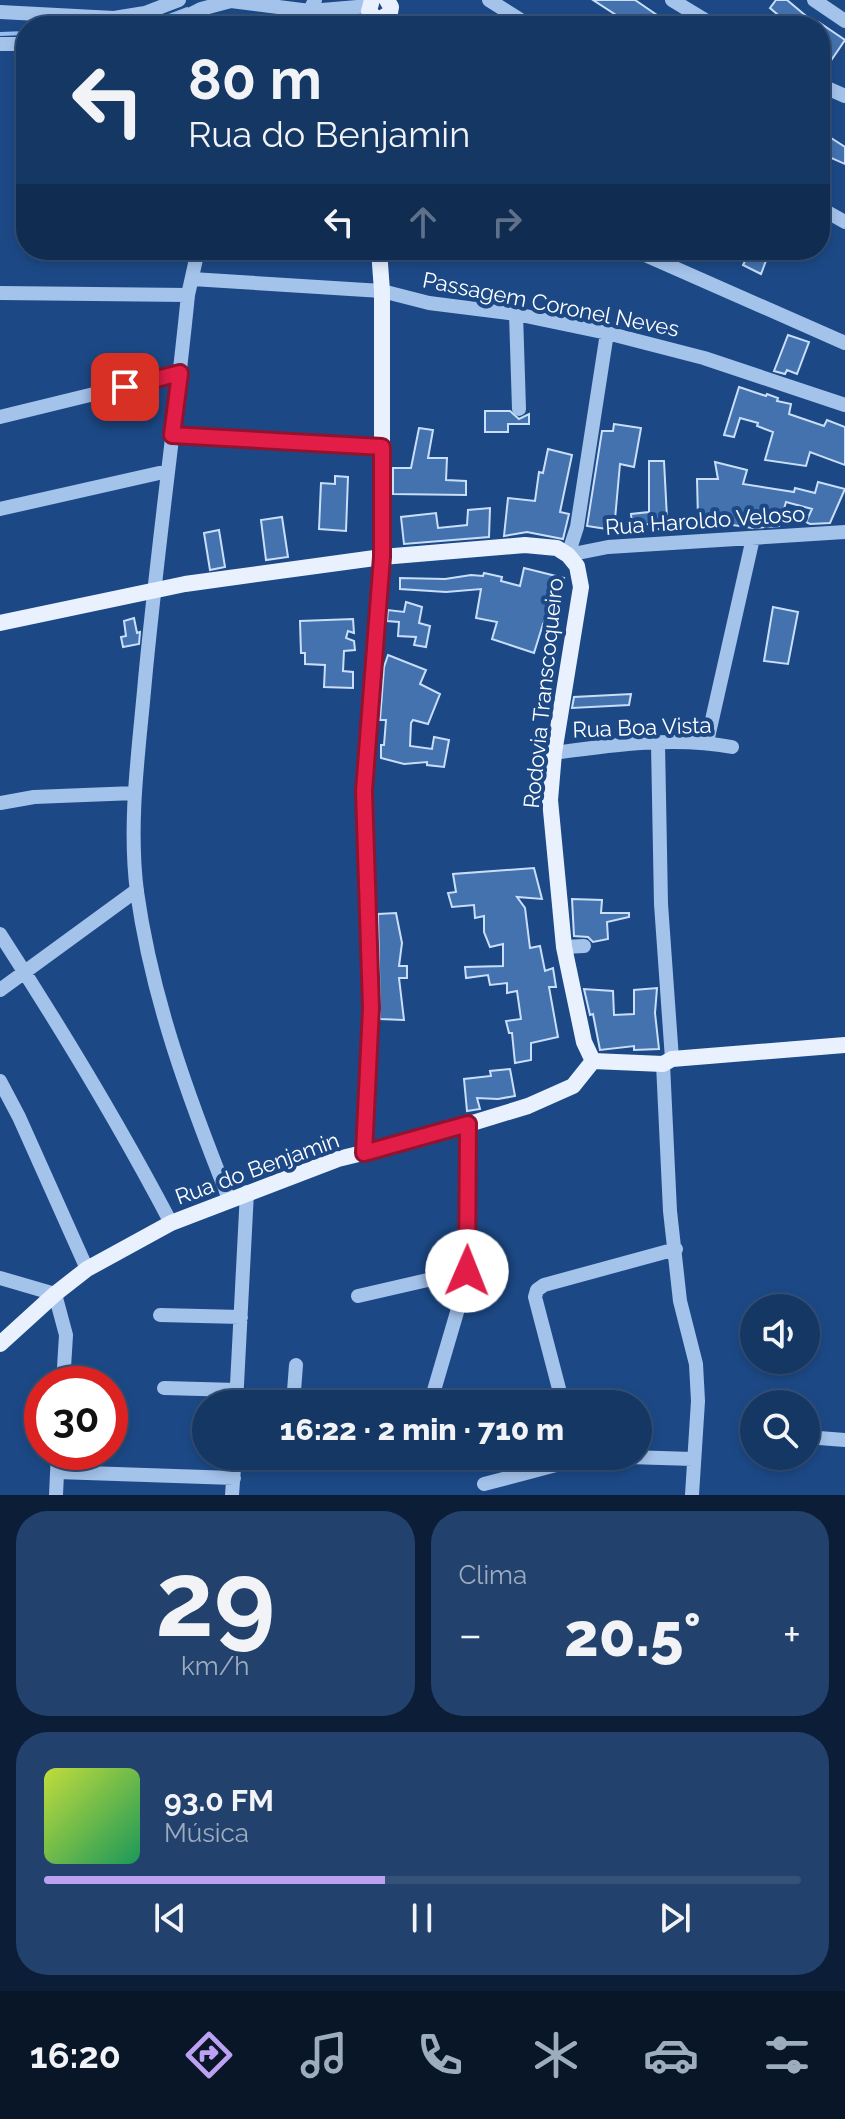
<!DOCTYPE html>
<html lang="pt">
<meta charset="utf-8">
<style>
:root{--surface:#153764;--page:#22426d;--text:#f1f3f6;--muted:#9dacbf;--line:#345178;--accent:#bca0f2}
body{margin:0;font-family:Raleway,sans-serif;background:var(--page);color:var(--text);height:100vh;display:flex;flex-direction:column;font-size:30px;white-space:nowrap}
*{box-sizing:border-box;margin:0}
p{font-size:26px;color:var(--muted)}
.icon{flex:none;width:44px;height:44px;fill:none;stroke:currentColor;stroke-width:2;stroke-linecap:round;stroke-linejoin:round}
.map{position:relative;height:1495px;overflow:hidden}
.details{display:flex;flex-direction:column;gap:16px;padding:16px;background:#0c1e37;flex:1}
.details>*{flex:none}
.top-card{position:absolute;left:16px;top:16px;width:814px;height:244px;border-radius:32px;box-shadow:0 4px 12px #0003,0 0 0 2px var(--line);background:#153764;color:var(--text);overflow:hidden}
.fabs{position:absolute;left:740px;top:1294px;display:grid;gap:16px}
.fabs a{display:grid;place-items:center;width:80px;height:80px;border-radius:50%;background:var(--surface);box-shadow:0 4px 12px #0003,0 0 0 2px var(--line);font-size:40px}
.speed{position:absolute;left:24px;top:1366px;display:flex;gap:16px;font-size:40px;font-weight:700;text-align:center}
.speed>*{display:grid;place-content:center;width:104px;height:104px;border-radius:50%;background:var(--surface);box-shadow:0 4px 12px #0003,0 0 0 2px var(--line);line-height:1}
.speed .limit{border:12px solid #d22;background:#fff;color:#111}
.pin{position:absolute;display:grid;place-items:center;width:68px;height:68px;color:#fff;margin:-34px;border-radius:16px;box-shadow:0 4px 12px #0006}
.me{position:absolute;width:88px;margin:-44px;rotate:1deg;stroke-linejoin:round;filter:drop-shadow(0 0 6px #0008)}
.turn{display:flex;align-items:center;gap:28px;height:168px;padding:0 40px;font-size:36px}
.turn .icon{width:104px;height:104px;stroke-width:2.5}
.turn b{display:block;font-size:56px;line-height:68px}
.lanes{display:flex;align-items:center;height:76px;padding:0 40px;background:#0003;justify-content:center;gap:40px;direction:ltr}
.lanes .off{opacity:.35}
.big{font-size:60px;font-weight:800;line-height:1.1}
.details .tile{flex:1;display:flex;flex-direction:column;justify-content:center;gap:12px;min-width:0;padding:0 28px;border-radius:32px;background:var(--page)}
.details .dial{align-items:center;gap:0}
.dial b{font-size:104px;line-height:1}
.song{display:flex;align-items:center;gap:24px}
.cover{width:96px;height:96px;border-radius:12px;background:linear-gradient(135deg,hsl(70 70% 55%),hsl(150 70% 35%))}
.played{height:8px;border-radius:4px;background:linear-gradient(90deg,var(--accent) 45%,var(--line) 45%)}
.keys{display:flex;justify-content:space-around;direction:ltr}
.heat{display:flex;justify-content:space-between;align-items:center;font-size:44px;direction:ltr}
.details .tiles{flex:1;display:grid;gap:16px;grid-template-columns:1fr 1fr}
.tile:last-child{grid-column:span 2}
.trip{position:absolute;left:192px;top:1390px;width:460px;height:80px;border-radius:40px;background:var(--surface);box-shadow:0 4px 12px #0003,0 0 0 2px var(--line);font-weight:800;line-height:80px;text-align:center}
.tabs{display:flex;height:128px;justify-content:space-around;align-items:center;background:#081628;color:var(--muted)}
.tabs .icon{width:56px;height:56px}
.tabs .current{color:var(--accent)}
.tabs b{font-size:36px;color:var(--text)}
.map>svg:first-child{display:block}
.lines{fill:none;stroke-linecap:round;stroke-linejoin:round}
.stream{stroke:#97beed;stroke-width:4}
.building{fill:#4472af;stroke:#c9def8;stroke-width:2}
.minor{stroke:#a4c3eb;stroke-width:14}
.major{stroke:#e9f1ff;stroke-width:16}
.route-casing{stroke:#92132f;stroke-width:20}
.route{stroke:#e11d48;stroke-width:14}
.labels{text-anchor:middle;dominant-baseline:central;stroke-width:8;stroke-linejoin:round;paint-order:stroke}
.street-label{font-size:22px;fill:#fff;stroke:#1c4986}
</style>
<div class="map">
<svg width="845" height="1495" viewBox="0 0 845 1495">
<rect width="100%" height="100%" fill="#1c4986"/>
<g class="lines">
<path class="stream" d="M142,26l45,-17
M0,34l26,-1"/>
</g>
<path class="building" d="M593,0h42l38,26h-40z
M776,0h11l31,26h-27l-21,-18z
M820,23l25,17 -15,22 -10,-4z
M828,136l17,11v17l-25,-11z
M751,250h19l-9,24 -18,-9z
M788,335l21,7 -12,32 -10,-4 -2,4 -11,-3z
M739,387l27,9 1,-2 11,4 -1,3 14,3 -2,10 35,12 3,-6 18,7v38l-35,-13 -4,14 -41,-6 8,-28 -16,-6 1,-3 -18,-5 -6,19 -10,-2z
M485,411h25l9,8 10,-5v10h-21v8h-23z
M614,424l27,4 -7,39 -14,-3 -5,55 -7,-1 -1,11 -20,-3 15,-95h11z
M419,428l14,2 -5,28h19l-1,22 20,1v14l-73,-1v-26h18z
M548,449l24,6 -12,57 9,2 -6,25 -36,-7 -23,4 4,-38 27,3 4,-29 4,1z
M649,461h15l3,57h5l-1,12 -13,-1 1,-6 -27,3 -1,-12 18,-2z
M715,462l32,8 -4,14 51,8 1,-4 20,5 3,-11 27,7 -15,34 -20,1 -4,-2 6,-13 -26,-7 -7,24 -26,2 -21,-3v-4l-34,-3 -1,-39h21z
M335,476l13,1 -2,54 -27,-2 2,-46 14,1z
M490,508l-1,29 -85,7 -3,-27 35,-4 2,15 29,-3 1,-15z
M282,517l6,40 -22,3 -5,-40z
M219,530l6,37 -15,3 -6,-37z
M524,568l40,10 -14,48 -7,-2 -9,29 -42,-14 5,-17 -21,-4 5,-29 -35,3 -46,-3v-11l45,1 26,-4 12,1 1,-3 18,4 -1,4 19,5z
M406,602l16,5 -3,16 11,3 -4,21 -12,-2 2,-8 -18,-1 1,-14 -12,-1 1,-11 16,2z
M773,607l25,5 -10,52 -24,-3z
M134,618l3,15 3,-1 -1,12 -16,3 -2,-10 5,-1 -2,-15z
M353,619l1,14 -6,-2 -2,7 8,3 1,9 -11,1 -1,20 10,1v16l-29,-1 1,-22 -20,-1v-11h-4l-1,-32z
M388,655l38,15 -6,14 20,10 -12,30 -15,-4 -2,3 -1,23 22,3 2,-12 15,3 -5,27 -17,-2v-3l-23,2 -23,-6v-13h3l2,-25h-6l4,-53z
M631,694l-2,11 -57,3 2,-11z
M534,868l8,31 -25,-2 8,11 5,40 10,-2 5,25 8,-3 3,19h-7l9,50 -27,6v17l-16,3 -3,-30h-3l-3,-12 15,-2 -4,-28 -10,2v-10l-17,2 -2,-10 -22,3 -1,-11 38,-1v-22l-13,3 -6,-15v-16l-9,2 -1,-13 -22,2 -4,-14 8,-1 -3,-18z
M572,899l30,1 -1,13h28v4l-22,5 1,17 -15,3 -5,-5 -14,-1z
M396,913l6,30 -3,23h8v12h-8l5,42 -24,-1 -2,-105z
M657,988l-2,25 4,36 -25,1v-4l-34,4 -7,-36 -3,1 -6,-26 29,2 1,24 20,-1v-24z
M510,1069l5,27 -17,3 -21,-1 3,11 -13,2 -3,-32 27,-3 -1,-5z"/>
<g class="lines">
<path class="minor" d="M489,0l41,26
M672,0l43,26
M814,0l31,21
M0,12l114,6 31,-5 34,-13
M168,26l33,-17 30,-8 79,10 59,-5
M302,26l13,-26
M0,44h26
M820,85l25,11
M820,208l25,14
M177,250l21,2
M198,250l-10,45c-13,129 -31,257 -43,385 -6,70 -17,142 -8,212 15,107 52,207 92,307
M634,250l211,93
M192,279l190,12 47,12 87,11 91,19 97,25 141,47
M0,293l188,2
M516,314l3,95
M0,417l180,-44
M172,435l210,12
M0,509l168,-38
M568,555l40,-8 237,-15
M568,555l9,-28 30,-194
M707,742l46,-204
M658,744l3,160 11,155
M554,753c58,-8 121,-17 178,-6
M0,803l34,-6 101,-4
M0,934c61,94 119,190 171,289
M564,947l20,-1
M0,990l137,-100
M663,1064l7,147 10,90 16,63 2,37 -6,94
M0,1081l19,36 68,152
M364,1153l7,-145 -7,-217 18,-234
M0,1278l55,16 11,41 -3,49
M358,1296l109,-25
M160,1315l81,2
M164,1388l73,2
M236,1404l11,-212
M293,1404l3,-39
M430,1404l35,-119 3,-26v-135
M563,1404l-28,-107 2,-7 7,-5 132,-36
M819,1438l26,2
M386,1456l1,4
M234,1459l64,-3
M57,1472l177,6
M484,1484l91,-24 54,-3 64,2
M56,1495l2,-43
M232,1495l2,-27"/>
<path class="major" d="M372,0l-3,11 6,7 5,1
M376,26l4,-7 10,-6 1,-6 -4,-7
M379,250l3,41v266
M0,623l185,-39 197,-27 143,-12 32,3 11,7 9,11 4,21 -27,166 -4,47 14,147 20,95 9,19
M593,1061l70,3 9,-5 173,-14
M0,1344l55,-50 32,-25 84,-46 167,-64 82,-20 108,-33 45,-20 20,-25"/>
</g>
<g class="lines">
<defs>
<path id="route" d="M125,387l55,-14 -8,62 210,12v110l-18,234 7,217 -7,145 104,-29 -1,147"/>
</defs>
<use href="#route" class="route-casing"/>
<use href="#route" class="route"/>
</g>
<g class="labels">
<g class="street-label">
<text transform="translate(551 304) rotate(11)">Passagem Coronel Neves</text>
<text transform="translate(705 520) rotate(-4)">Rua Haroldo Veloso</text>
<text transform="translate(543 693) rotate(-84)">Rodovia Transcoqueiro</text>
<text transform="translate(642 727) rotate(-2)">Rua Boa Vista</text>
<text transform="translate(257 1168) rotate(-20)">Rua do Benjamin</text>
</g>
</g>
</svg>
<div class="fabs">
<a><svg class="icon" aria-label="sound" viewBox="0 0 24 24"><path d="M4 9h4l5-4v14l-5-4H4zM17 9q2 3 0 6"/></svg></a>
<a><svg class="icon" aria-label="search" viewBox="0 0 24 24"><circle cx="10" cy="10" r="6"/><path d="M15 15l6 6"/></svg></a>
</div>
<div class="speed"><div class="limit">30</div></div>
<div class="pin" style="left:125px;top:387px;background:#d93025"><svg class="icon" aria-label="arrive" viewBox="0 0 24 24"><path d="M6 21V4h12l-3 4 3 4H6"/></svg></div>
<svg class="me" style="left:467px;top:1271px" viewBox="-20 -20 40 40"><circle r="19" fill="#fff"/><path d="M0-13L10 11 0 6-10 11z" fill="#e11d48"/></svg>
<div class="trip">16:22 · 2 min · 710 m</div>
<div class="top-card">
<div class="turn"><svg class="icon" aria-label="left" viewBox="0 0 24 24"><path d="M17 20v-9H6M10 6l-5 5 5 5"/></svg><div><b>80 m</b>Rua do Benjamin</div></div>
<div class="lanes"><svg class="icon" aria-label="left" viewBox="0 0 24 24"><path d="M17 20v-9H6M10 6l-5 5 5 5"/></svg><svg class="icon off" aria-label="ahead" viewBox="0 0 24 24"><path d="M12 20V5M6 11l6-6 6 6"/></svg><svg class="icon off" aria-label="right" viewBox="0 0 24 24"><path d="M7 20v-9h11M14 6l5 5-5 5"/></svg></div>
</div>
</div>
<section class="details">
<div class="tiles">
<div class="tile dial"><b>29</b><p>km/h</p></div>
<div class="tile"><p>Clima</p>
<div class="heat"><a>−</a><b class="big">20.5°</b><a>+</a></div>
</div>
<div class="tile">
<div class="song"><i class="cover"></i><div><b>93.0 FM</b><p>Música</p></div></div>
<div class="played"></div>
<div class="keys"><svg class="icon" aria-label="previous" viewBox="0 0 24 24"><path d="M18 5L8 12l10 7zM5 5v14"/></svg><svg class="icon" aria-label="pause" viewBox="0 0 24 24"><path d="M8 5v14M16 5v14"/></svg><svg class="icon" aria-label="next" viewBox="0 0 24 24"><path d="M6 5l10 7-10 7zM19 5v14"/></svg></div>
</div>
</div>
</section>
<nav class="tabs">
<b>16:20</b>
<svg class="icon current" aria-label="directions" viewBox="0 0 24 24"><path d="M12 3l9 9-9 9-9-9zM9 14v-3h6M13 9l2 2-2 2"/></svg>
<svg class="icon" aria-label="music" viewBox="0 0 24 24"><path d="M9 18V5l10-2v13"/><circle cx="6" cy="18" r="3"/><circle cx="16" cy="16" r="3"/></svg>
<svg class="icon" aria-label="phone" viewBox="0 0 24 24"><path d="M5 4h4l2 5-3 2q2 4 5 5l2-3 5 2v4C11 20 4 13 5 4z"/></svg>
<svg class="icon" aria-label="climate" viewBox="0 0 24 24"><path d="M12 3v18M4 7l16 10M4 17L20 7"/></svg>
<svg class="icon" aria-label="car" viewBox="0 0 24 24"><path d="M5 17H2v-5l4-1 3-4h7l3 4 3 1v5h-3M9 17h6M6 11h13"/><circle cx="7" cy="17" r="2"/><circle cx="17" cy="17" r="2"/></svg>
<svg class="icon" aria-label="filters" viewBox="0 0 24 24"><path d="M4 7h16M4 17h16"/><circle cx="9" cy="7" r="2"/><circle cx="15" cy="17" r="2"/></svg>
</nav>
